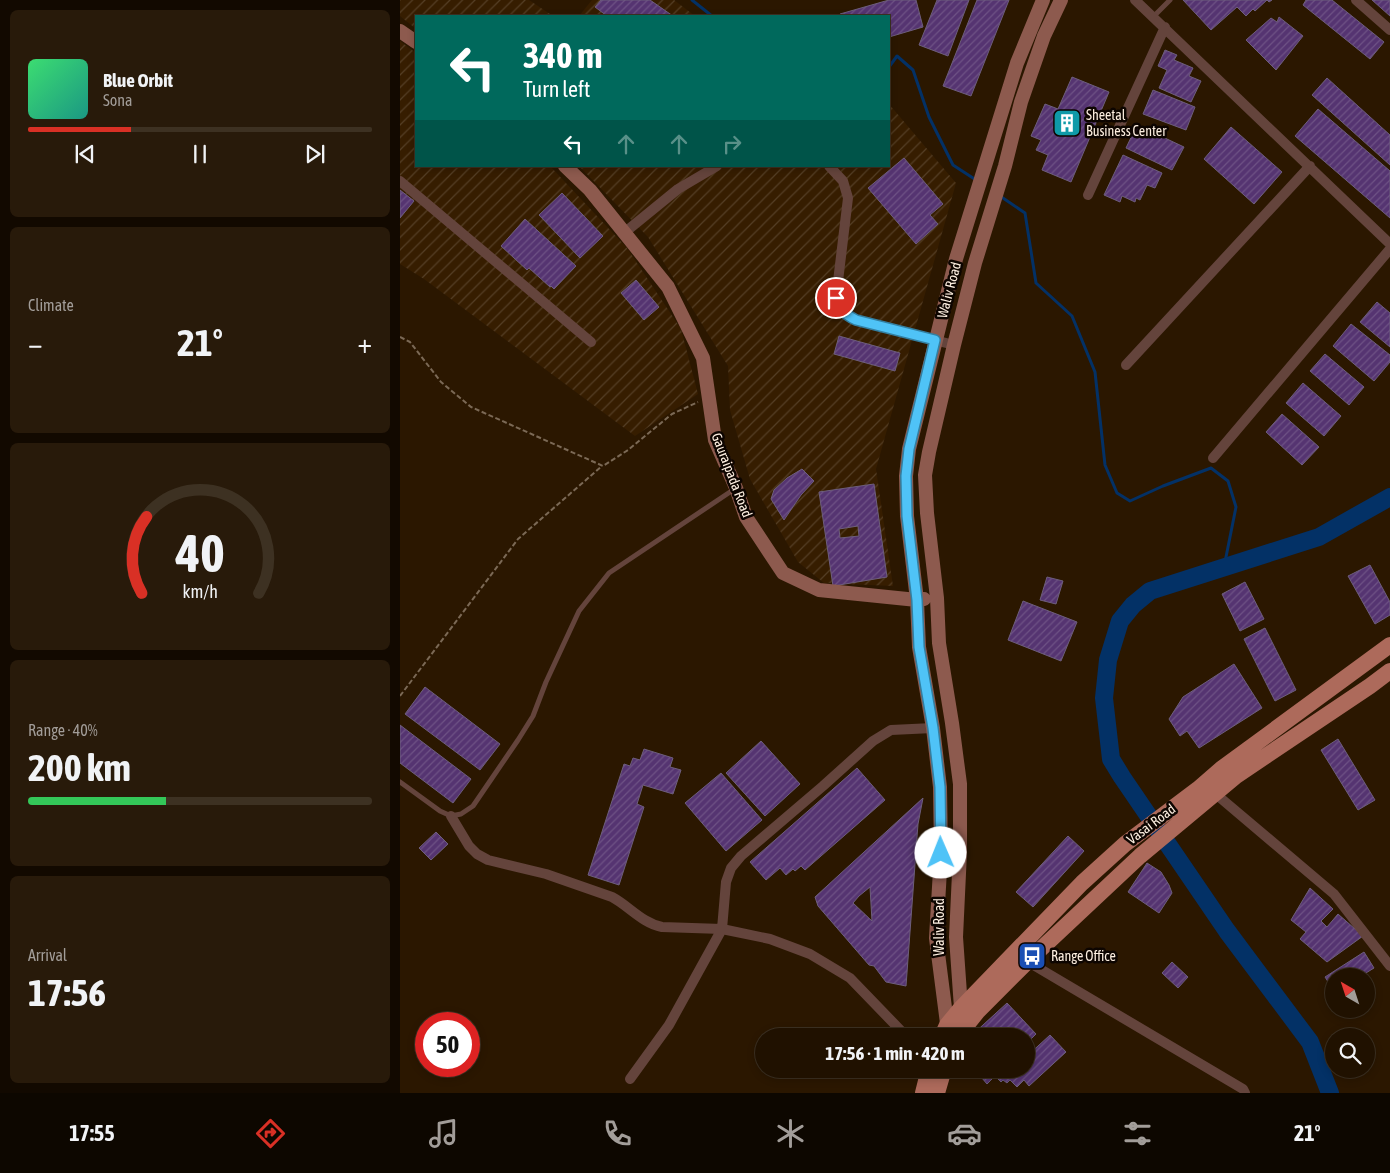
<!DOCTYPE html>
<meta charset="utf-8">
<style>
:root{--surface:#201100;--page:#281a0a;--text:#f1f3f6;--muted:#a29d99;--line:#3d3122;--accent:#d93025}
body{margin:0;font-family:"Asap Condensed",sans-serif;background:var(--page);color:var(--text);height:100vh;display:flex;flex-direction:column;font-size:19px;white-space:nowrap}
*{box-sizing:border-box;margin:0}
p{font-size:16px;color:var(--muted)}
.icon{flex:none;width:28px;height:28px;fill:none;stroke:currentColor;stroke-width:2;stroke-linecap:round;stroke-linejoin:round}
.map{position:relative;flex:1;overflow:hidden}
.drawer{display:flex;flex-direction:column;gap:10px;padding:10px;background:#120900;width:400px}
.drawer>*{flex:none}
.guide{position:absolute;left:15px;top:15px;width:475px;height:152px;border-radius:0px;box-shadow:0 2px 8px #0003,0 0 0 1px var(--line);background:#00695c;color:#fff;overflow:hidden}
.needle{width:32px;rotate:321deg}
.tools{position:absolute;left:925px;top:968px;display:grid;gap:10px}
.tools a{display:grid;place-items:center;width:50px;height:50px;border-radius:50%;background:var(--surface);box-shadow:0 2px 8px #0003,0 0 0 1px var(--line);font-size:25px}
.speed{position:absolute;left:15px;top:1012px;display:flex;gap:10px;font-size:25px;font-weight:700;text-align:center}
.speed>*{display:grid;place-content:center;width:65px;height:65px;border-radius:50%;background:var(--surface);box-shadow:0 2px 8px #0003,0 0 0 1px var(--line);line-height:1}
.speed .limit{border:8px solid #d22;background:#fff;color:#111}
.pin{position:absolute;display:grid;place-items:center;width:42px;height:42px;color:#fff;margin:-21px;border:2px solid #fff;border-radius:50%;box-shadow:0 1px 5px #0007}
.me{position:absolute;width:55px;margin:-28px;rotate:359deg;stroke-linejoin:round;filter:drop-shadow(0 0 4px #0008)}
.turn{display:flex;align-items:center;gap:18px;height:105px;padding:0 25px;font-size:22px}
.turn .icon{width:65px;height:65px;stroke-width:2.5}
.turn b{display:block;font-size:35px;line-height:42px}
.lanes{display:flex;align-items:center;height:48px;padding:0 25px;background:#0003;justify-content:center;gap:25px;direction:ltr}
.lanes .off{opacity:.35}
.big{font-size:38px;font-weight:700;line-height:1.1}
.drawer .tile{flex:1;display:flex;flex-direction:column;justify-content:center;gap:8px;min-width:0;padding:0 18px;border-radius:8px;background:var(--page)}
.drawer .dial{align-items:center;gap:0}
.dial svg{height:130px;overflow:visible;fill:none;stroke:var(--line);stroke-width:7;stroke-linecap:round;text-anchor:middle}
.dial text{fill:var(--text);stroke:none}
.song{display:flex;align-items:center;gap:15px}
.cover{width:60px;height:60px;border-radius:8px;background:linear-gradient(135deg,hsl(140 70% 55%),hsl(170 70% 35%))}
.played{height:5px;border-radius:2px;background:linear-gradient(90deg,var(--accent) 30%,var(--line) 30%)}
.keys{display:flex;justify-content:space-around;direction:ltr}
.heat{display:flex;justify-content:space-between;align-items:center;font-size:28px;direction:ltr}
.charge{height:8px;border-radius:4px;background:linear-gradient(90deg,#34c759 40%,var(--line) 0)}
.trip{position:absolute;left:355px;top:1028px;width:280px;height:50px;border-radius:25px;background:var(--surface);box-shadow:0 2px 8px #0003,0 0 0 1px var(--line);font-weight:700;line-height:50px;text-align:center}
.tabs{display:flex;height:80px;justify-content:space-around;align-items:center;background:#0d0700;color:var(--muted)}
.tabs .icon{width:35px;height:35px}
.tabs .current{color:var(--accent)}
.tabs b{font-size:22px;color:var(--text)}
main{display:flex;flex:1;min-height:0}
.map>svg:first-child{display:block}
.industrial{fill:url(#industrial-furrows)}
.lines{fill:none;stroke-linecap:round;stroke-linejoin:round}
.stream{stroke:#033166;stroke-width:3}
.river{stroke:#033166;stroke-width:18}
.building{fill:url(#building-hatch);stroke:#6d5e7c;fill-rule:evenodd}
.path{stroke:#7b6955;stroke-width:2;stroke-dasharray:5 2.5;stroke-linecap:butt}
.lane{stroke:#64443c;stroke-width:5}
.street{stroke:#64443c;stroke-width:10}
.secondary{stroke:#8d5a4e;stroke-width:14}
.primary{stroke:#ad6a5b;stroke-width:16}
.route-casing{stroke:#337fa1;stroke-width:12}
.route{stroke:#4fc3f7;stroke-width:9}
.labels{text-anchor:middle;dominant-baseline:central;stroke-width:5;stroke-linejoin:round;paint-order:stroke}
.poi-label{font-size:14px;fill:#fdefe0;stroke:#0d0500;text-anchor:start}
.street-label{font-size:14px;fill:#fdefe0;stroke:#0d0500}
</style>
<main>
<section class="drawer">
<div class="tile">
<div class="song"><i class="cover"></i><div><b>Blue Orbit</b><p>Sona</p></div></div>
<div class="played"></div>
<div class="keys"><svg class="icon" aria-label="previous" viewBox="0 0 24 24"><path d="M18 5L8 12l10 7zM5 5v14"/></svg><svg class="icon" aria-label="pause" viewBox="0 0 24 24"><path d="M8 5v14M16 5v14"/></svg><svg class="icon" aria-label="next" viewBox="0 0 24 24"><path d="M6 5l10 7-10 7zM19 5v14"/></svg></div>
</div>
<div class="tile"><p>Climate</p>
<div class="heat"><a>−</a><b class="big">21°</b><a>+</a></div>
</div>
<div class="tile dial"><svg viewBox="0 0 100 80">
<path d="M14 69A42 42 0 1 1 86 69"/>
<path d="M14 69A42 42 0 0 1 17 22" stroke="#d93025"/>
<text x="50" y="56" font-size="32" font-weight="700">40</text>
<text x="50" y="72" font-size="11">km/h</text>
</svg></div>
<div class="tile"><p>Range · 40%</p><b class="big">200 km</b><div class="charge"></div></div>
<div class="tile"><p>Arrival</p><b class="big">17:56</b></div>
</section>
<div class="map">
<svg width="990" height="1093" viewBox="0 0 990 1093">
<defs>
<pattern id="industrial-furrows" width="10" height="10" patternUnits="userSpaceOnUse" patternTransform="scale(1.25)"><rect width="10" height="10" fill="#361d00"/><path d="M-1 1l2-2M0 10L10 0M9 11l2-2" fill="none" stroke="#543e25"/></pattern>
<pattern id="building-hatch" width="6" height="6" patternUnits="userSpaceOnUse" patternTransform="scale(1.25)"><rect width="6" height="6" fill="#553471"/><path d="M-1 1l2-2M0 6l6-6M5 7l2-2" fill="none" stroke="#6e5285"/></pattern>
</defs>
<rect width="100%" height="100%" fill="#2b1700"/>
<path class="industrial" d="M0,0h129l24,16h-137v13l-16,-13z
M192,0h82l21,16h-116z
M0,41l16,12v113h134l77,82 54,81 17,65 -63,42 -211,-157 -24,-15z
M489,104l67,79 -80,286 17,117 -69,-3 -26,-21 -48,-83 -20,-69 -2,-44 -80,-129 -69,-71h310z"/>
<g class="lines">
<path class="stream" d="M292,0l20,16
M489,67l8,-11 16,14 16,47 24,48 23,15
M600,196l25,17 11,70 36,33 23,56 10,93 12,28 13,8 33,-15 48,-18 17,13 8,26 -12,60"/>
<path class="river" d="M930,1093l-20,-51 -83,-111 -105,-154 -11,-18 -7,-61 4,-38 12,-39 13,-16 17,-14 169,-54 71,-40"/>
</g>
<path class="building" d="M201,0h49l23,16h-66l-12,-9z
M489,0h27l7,27 -34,10v-21h-48l-1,-2z
M537,0h32l-21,56 -29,-11z
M577,0h32l-38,96 -28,-10z
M783,0h89l-3,2 -2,-2 -12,11 -2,-2 -7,7 -9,-9 -26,23z
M906,0h26l52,42 -14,17 -67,-54z
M972,0h18v16z
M879,17l24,19 -27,34 -30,-30 25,-22 6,4z
M765,50l12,5 -3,5 19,8 -4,8 12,5 -10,21 -32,-14 8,-18 -9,-4z
M672,77l37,15 -38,90 -29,-12 6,-15 -12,-5 5,-10 -10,-4 14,-32 13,5z
M927,78l63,57v30l-78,-70z
M753,90l42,17 -9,23 -43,-16z
M918,109l72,62v47l-95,-82z
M737,125l47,22 -12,23 -46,-22z
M831,127l51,45 -28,32 -50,-45z
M723,155l39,18 -7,15 -8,-3 -7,15 -4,-2 -1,4 -13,-6 -2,6 -16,-7z
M504,158l39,46 -13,11 8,9 -22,20 -48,-56z
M0,190l14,11 -14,17z
M162,193l41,43 -23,22 -41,-43z
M125,219l51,47 -22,23 -3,-3 -1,1 -21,-19 -2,2 -26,-24z
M236,280l23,27 -15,13 -23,-27z
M977,302l13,11v34l-30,-25z
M951,324l39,31v7l-16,19 -41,-35z
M439,336l61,17 -5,18 -61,-17z
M925,354l39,33 -15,18 -39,-34z
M903,383l38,33 -17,20 -38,-33z
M882,414l37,33 -17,18 -36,-33z
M402,469l12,12 -13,14 -17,25 -13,-21 3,-9 13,-12z
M474,484l13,93 -54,9 -14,-94zM458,526l1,10 -19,2 -1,-9z
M970,565l20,37v13l-15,9 -27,-48z
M647,577l16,4 -7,23 -16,-4z
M845,582l19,37 -24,12 -18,-37z
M623,601l54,21 -16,39 -53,-21z
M865,628l31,62 -21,11 -31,-62z
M834,664l28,44 -63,40 -12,-17 -7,5 -11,-17 14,-22z
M25,687l75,57 -20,26 -75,-56z
M0,725l71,54 -18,24 -53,-40z
M938,739l37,61 -17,10 -37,-60z
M361,741l39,43 -35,32 -39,-43z
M244,749l29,9 -3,9 11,3 -8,24 -30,-9 -6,19 7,3 -25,78 -31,-10 36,-111 6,2 3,-8 7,2z
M457,768l28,32 -80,70 -4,-4 -6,5 -2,-2 -7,6 -6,-7 -14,12 -16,-18z
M321,773l41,47 -36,31 -41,-48z
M523,798l-5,26 -12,162 -20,-4 -12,-16 -5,-1 -51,-59 -3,-9zM470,887l2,34 -19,-18 6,-7z
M36,832l12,12 -17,16 -12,-12z
M668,836l16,15 -51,56 -17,-15z
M747,863l14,9 8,13 3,8 -13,20 -31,-21z
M910,888l23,21 -12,12 6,6 11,-13 25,22 -36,26 -27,-23 6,-7 -15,-12z
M964,952l10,16 -13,8h-27v15l-9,-14z
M772,962l16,15 -10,11 -16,-15z
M607,1003l29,31 -10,10v-8h-55z
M650,1035l16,17 -37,34 -5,-6 -7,7 -7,-7 -3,3 -4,-3 -2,2 -6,-6 -8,8 -11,-13 2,-2h27l4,4 4,-4h13v-12z"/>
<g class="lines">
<path class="path" d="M0,337l10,5 31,40 30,25 132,59 25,-16 44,-36 26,-12
M0,696l118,-157 84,-73"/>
<path class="lane" d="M753,17l17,-17
M0,782l40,29 11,5 10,-2 12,-8 45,-66 15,-24 13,-34 33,-71 30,-38 127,-85"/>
<path class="street" d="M735,0l255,244
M956,0l34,30
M429,166l14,15 5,17 -12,100c5,13 8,16 20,22l98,25
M0,181l191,161
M688,195l77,-168
M224,233l54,-44 39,-23
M726,365l184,-199
M813,458l177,-209
M811,790l123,104 56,72
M51,816l18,30 8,8 11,6 58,14 66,23c17,9 30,26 50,30l60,2 48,10 40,15 40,24 56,58
M625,960l218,129 2,4
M230,1079l39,-54 53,-96 4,-47 5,-14 10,-12 82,-70 50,-45 18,-11 42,-2"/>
<path class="secondary" d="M0,31l16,11
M165,166l25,24 78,97 35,71 12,82 21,48 10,29 37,56 36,17 98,10 7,-1
M563,1014l-2,-6 -5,-71 4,-85v-68l-8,-61 -13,-80 -2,-45 -10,-85 -2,-38 4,-23 25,-107 21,-82 30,-97 16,-64 23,-66 17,-36
M548,1031l-12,-93 5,-85 -1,-66 -7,-59 -14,-81 -2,-47 -10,-84 -1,-40 3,-27 47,-190 61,-196 26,-63"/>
<path class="primary" d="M542,1036l5,-11 14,-17 121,-125 43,-39 73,-55 23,-20 169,-124
M558,1036l20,-25 50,-50 112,-105 96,-80 134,-90 20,-15
M523,1093l6,-24
M537,1093l7,-24"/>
</g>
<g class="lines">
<defs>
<path id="route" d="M436,298c5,13 8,16 20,22l79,20 -26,109 -3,27 1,40 10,84 2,47 14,81 7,59 1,66"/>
</defs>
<use href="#route" class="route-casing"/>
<use href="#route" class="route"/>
</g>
<defs>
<symbol id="building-square" viewBox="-11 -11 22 22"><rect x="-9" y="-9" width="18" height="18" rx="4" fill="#0f9aa8" stroke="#0d0500"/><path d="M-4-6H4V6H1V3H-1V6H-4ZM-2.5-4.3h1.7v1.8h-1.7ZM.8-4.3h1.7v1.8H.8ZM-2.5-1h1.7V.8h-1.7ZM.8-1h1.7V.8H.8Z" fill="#fff"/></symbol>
<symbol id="bus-square" viewBox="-11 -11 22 22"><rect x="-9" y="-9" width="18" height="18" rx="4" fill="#1a4fb4" stroke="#0d0500"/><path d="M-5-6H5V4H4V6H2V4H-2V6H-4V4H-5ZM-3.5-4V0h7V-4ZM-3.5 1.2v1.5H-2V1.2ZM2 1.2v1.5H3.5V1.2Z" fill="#fff"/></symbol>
</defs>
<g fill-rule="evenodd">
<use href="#building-square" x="651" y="107" width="32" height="32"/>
<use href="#bus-square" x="616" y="940" width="32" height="32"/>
</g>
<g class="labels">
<g class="poi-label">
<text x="686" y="115">Sheetal<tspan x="686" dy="16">Business Center</tspan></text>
<text x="651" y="956">Range Office</text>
</g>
<g class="street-label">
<text transform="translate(549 290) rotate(-75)">Waliv Road</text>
<text transform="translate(332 475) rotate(69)">Gauraipada Road</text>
<text transform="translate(751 824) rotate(-37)">Vasai Road</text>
<text transform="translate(539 927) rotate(-90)">Waliv Road</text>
</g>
</g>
</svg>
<div class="tools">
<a><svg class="needle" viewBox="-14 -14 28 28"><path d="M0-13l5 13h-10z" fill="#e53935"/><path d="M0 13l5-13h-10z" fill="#a29d99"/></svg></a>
<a><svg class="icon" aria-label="search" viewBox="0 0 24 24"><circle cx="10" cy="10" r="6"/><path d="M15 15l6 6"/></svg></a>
</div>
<div class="speed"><div class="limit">50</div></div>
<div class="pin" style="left:436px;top:298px;background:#d93025"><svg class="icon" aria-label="arrive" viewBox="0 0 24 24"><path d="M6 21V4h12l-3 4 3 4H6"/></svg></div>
<svg class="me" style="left:541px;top:853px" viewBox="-20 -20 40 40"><circle r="19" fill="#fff"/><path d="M0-13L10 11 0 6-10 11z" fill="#4fc3f7"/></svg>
<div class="trip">17:56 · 1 min · 420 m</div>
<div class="guide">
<div class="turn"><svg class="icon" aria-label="left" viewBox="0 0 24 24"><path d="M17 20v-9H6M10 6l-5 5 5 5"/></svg><div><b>340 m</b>Turn left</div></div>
<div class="lanes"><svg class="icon" aria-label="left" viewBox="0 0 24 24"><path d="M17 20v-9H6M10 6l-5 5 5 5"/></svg><svg class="icon off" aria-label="ahead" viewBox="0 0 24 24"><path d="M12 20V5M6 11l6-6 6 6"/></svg><svg class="icon off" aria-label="ahead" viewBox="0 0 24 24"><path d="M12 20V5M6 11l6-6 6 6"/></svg><svg class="icon off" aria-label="right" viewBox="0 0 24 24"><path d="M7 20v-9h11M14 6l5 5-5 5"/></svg></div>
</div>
</div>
</main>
<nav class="tabs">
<b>17:55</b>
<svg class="icon current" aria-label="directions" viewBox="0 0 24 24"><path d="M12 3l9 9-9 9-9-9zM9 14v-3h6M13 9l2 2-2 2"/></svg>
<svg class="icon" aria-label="music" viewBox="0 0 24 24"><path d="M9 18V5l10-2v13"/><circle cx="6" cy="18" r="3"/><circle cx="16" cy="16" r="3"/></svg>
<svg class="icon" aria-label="phone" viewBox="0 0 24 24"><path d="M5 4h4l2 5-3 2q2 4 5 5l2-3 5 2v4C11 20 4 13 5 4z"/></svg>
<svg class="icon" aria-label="climate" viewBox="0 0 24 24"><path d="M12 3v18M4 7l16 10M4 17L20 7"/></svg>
<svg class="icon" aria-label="car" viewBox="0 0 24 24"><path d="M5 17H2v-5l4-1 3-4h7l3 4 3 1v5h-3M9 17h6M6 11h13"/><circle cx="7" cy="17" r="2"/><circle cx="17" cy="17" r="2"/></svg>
<svg class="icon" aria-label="filters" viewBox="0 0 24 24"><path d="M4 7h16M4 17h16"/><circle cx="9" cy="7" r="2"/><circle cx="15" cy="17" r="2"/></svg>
<b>21°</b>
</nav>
